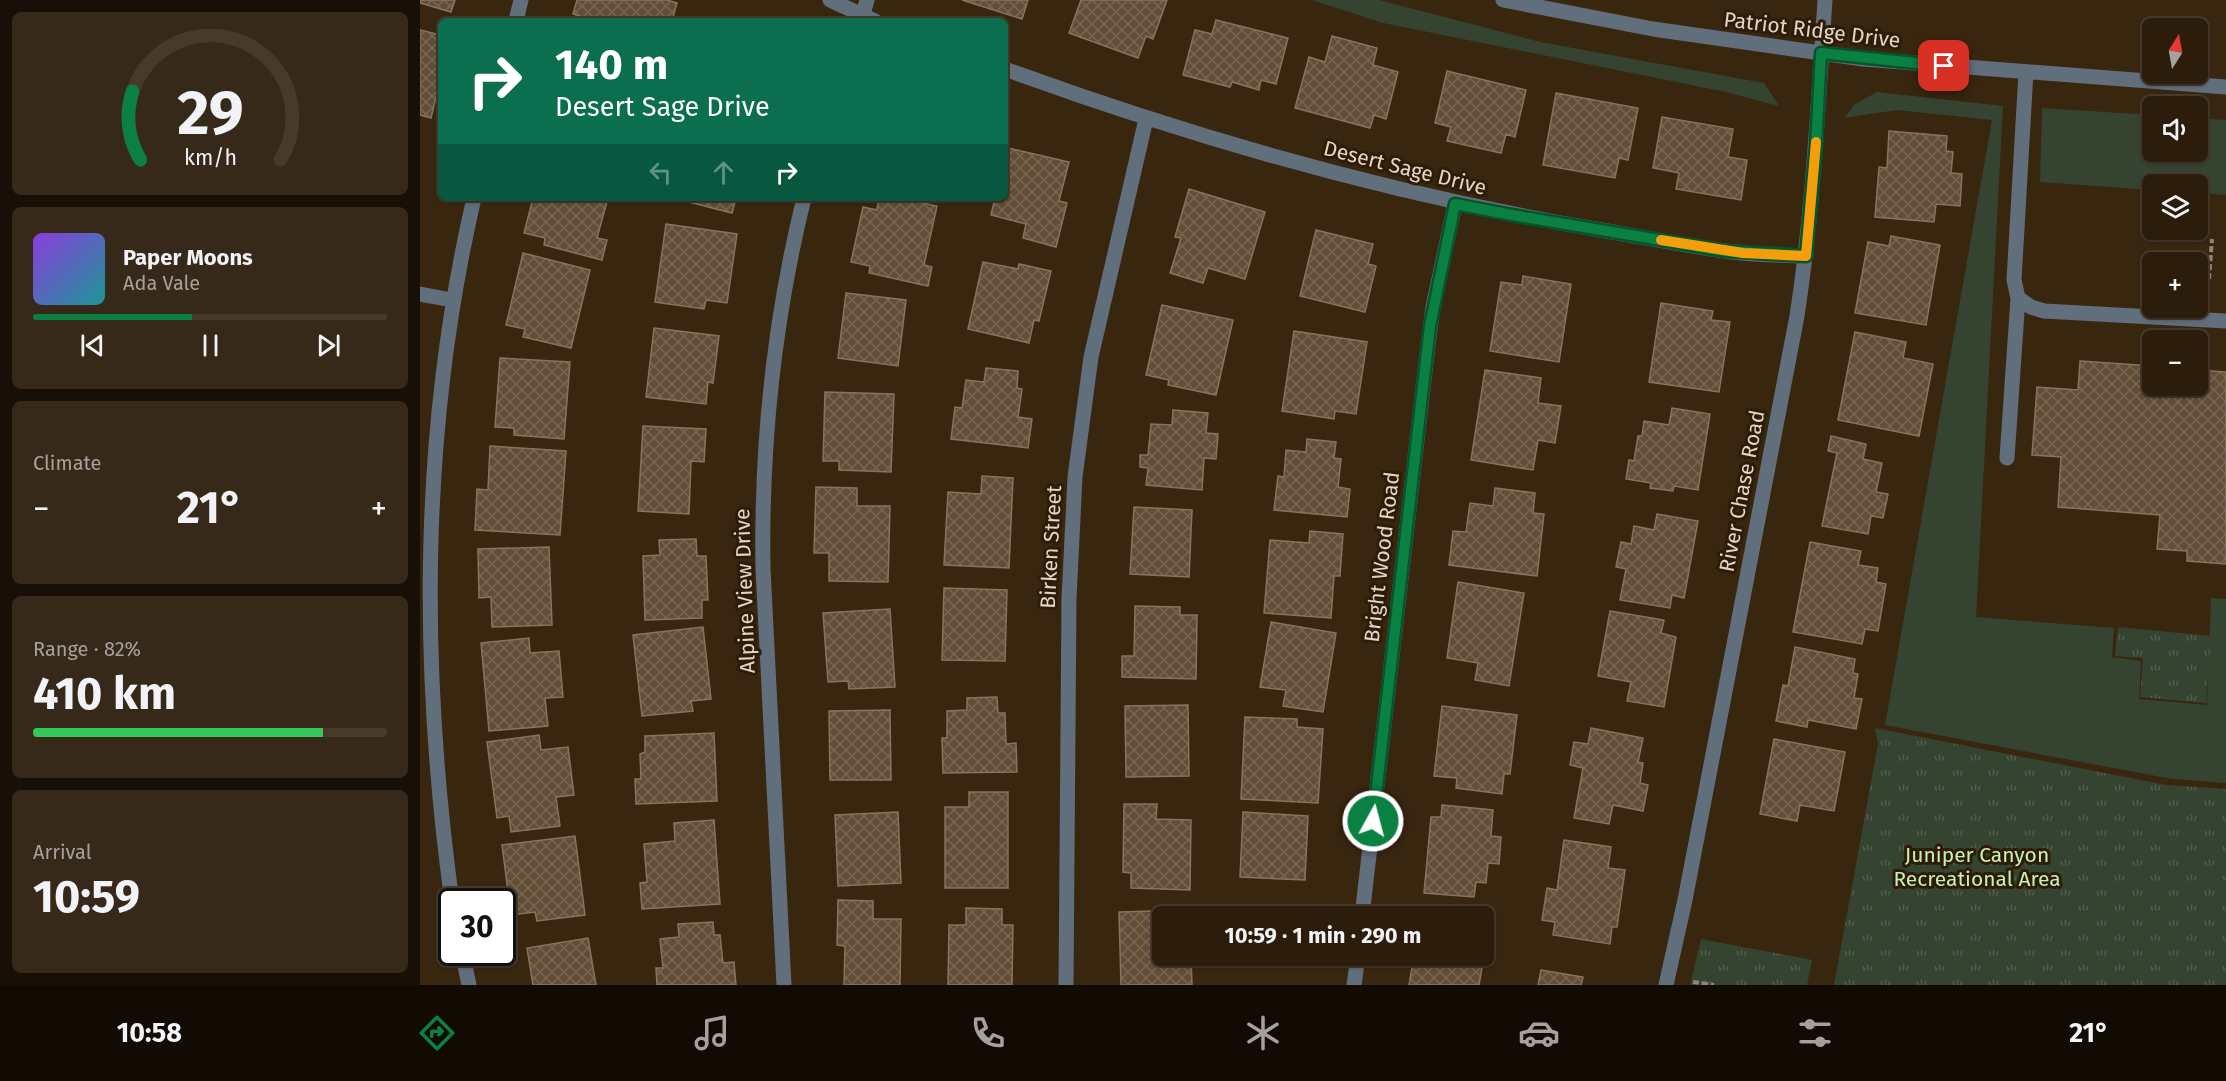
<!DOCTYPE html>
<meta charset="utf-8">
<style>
:root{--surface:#2b1c0b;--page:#372919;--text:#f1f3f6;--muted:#a6a19d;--line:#473a2c;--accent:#0b8043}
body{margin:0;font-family:"Fira Sans",sans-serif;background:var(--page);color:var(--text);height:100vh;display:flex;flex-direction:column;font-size:22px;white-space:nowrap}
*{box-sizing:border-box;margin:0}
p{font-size:20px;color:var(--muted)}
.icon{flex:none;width:33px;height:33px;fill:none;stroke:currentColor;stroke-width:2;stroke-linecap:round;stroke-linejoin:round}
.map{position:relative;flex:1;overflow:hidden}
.drawer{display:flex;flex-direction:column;gap:12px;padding:12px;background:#180f06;width:420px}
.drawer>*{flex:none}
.banner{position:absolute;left:18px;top:18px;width:570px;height:183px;border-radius:9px;box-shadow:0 2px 4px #0004,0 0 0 2px var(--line);background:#0b6e4f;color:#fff;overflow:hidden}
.needle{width:39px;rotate:11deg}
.controls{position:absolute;left:1722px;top:18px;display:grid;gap:12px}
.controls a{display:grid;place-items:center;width:66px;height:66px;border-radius:9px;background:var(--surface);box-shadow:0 2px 4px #0004,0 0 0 2px var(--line);font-size:30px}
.speed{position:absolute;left:18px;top:888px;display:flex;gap:12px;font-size:30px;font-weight:700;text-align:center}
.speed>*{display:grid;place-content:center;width:78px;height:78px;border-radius:50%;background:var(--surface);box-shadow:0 2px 4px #0004,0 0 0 2px var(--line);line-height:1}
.speed .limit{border:3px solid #111;border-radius:9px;background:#fff;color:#111}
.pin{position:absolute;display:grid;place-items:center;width:51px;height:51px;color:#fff;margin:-26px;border-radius:12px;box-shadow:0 3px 9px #0006}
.me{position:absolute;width:66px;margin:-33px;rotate:7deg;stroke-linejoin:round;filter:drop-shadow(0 0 4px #0008)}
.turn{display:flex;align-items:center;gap:21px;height:126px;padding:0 18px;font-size:27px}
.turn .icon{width:78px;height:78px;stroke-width:2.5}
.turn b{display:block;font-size:42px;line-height:51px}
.lanes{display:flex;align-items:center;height:57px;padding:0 18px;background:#0003;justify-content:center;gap:30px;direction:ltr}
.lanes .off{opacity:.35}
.big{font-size:45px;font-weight:700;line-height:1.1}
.drawer .tile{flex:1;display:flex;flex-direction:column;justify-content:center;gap:9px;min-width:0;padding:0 21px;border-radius:9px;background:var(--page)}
.drawer .dial{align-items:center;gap:0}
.dial svg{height:156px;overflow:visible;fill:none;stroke:var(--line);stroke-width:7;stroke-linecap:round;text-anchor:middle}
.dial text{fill:var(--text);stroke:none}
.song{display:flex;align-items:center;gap:18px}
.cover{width:72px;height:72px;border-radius:9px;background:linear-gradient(135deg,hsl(270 70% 55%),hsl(180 70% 35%))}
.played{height:6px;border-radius:3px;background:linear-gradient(90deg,var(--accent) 45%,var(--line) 45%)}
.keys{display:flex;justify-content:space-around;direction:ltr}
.heat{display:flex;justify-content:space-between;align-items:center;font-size:33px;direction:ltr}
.charge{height:9px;border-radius:4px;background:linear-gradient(90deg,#34c759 82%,var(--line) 0)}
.trip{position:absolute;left:732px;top:906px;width:342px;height:60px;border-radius:9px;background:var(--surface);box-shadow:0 2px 4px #0004,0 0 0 2px var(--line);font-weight:700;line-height:60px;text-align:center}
.tab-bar{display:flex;height:96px;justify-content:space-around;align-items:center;background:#110b04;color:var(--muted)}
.tab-bar .icon{width:42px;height:42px}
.tab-bar .selected{color:var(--accent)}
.tab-bar b{font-size:27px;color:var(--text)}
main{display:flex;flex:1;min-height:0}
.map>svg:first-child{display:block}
.grass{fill:#354331}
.park{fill:url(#park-tufts)}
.building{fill:url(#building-cross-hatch);stroke:#8a735b;stroke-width:1.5}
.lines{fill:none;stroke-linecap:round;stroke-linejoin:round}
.path{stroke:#958674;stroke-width:4;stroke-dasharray:6 3;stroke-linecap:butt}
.minor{stroke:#616e7b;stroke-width:15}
.route-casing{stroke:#07532c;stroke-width:15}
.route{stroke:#0b8043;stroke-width:10}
.slow{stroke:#f59e0b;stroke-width:10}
.labels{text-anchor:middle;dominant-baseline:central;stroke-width:6;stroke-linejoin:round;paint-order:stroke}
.street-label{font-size:21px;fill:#e2d6c9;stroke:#2e1c06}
.park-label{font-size:21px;fill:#c5f1ba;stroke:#2e1c06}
</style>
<main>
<section class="drawer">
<div class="tile dial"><svg viewBox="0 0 100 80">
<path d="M14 69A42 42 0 1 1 86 69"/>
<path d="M14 69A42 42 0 0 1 10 34" stroke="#0b8043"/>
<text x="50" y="56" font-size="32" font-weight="700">29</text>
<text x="50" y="72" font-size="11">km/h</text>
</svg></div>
<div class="tile">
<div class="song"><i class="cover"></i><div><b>Paper Moons</b><p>Ada Vale</p></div></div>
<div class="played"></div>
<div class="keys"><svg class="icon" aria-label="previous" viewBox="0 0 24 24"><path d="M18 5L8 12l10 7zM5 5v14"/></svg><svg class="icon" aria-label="pause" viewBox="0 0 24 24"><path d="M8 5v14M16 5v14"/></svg><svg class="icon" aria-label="next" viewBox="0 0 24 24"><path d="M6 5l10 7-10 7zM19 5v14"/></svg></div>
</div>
<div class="tile"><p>Climate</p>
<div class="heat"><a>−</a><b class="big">21°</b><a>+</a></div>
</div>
<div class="tile"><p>Range · 82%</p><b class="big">410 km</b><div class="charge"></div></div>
<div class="tile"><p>Arrival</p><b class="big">10:59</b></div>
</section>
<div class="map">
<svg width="1806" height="985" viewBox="0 0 1806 985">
<defs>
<pattern id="park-tufts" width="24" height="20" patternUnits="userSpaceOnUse" patternTransform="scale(1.5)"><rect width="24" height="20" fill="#354331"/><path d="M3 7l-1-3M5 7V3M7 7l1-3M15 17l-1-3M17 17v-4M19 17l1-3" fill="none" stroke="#525d4e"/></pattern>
<pattern id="building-cross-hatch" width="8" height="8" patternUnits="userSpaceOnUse" patternTransform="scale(1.5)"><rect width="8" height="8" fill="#624d36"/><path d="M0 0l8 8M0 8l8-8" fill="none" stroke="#786652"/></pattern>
</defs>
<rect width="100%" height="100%" fill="#39260f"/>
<path class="grass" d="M892,0h67l161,42 224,41 15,23 -53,-14 -343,-69z
M1457,92l126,14 -27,511 138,11 -2,29 29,4 -2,38 68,6 4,-107 15,1v184l-54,-4 -287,-54 107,-605 -95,-10 -53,8 11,-14z
M1622,108l110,7v37h46v-34l28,2v75l-28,-2v-9h-46v6l-112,-8z"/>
<path class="park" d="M1698,627l93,9 -5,67 -66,-6 3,-39 -28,-2z
M1455,728l291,57 60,4v196h-392l44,-241z
M1281,939l111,21 -5,25h-117z"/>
<path class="building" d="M0,0h35l-4,12 -31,-9z
M157,0h90l10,3 -5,18h-84l1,-2 -16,-5z
M542,0h66l-6,19z
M661,0h86l-14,39 -7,-3 -8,22 -69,-25z
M796,20l72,18 -12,46 -15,-4 -2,10 -27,-8 -2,5 -47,-12 12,-45 17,4z
M0,30l21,5v41l-10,42 -11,-3z
M912,36l45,12 -4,17 25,7 -12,47 -12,-4 -4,13 -75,-20 14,-51 16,5z
M1027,71l79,19 -11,47 -9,-3 -5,19 -54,-12 4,-14 -16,-4z
M1136,93l82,15 -10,52 -9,-2 -4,20 -72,-13z
M1242,117l71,12 -5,28 19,3 -6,40 -65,-11 3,-16 -26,-5z
M1469,131l58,5 -1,15 7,1 -2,21 11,1 -2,32 -24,-2 -2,18 -59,-5 4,-50 8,1z
M588,148l61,14 -10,39 8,2 -11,44 -33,-9 3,-14 -35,-9 4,-17h10v-40z
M769,189l76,23 -20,67 -37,-11 -5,15 -33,-10 11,-35 -6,-1z
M113,198h75l-11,40 10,2 -5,20 -58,-15 1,-7 -21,-5z
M262,198h54l-4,15 -51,-13z
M459,198h20l38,8 -13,59 8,2 -4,19 -59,-13 1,-7 -19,-4 12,-55 14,3z
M246,224l71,10 -10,69 -21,-3 -2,9 -49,-7z
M896,230l57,14 -5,20 8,2 -11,46 -65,-16z
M1471,236l49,9 -14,80 -71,-12 13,-71 21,4z
M103,253l67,17 -19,78 -48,-11 2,-8 -19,-4z
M563,262l35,7 1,-5 32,7 -12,50 -5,-1 -5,23 -61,-14z
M1103,276l48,8 -12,78 -69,-11 11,-69 21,3z
M426,293l60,7 -8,66 -60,-8z
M1241,303l52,8 -2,9 19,2 -11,70 -70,-10z
M742,305l71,15 -17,75 -48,-10 1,-5 -23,-5z
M234,328l65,8 -6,47 -5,-1 -2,22 -60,-7z
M874,331l73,11 -11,72 -21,-3 -1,8 -52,-8z
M1435,332l51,10 -3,16 30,6 -14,72 -81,-16z
M80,358l70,4 -6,77 -50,-4v-7l-19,-1z
M1660,361l72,5v20h46v-16l28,2v192l-39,-3v-10l-30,-2 3,-34 -102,-8 3,-50 -29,-2 5,-68 41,3z
M566,368l32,3 -1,17 5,1 -4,28 14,2 -4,29 -77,-9 4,-32 7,1 4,-28 18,2z
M1065,370l56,8 -3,25 23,3 -6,37 -17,-3 -5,30 -62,-10z
M405,392l69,2 -3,78 -52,-2v-9h-16z
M1252,408l38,6 -12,76 -24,-4 -1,5 -23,-3 1,-5 -25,-4 3,-19 5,1 4,-25h4l2,-15 25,4z
M753,410l35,3 -2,20 12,1 -2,25 -12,-1 -2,32 -56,-5 2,-17 -8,-1v-12h8l3,-31 21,1z
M223,426l63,3 -2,33 -13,-1 -2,53 -51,-3z
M1411,436l35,8 -3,15 19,4 -6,29 12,2 -5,24 -12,-2 -3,18 -46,-8 15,-73 -9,-2z
M887,439l29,3 -2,16 7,1 -3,28 12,2 -3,28 -73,-7 4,-34 6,1 2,-27 20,2z
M70,446l76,5 -6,84 -85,-5 2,-41 11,1z
M562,476l31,2 -4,90 -65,-3 4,-73 33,2z
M396,487l41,1v18h33l-2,76 -59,-1v-28h-15z
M1075,488l40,5 -2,20 11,1 -7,62 -88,-11 4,-34 13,1 4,-29 23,3z
M714,507l58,3 -3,67 -59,-3z
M1237,514l41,7 -14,77 -12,-3 -2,13 -50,-8 6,-31 -10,-2 5,-25 10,2 3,-18 20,4z
M890,531l33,3 -3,42h-6l-3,42 -67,-5 6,-73 39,3z
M276,539l1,17h9l2,44h-6v18l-57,2 -2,-64 17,-1 -1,-15z
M1390,542l51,9 -3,14 20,3 -2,14 10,2 -8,47 -13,-2 -3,15 -69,-12z
M129,547l3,78 -60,2 -1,-30 -12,1 -1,-49z
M1038,582l66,11 -15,93 -34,-6 3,-17 -31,-5z
M524,588l63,2 -2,71 -63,-1z
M715,606l45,1v8h17l-1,64 -74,-2v-21h12z
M470,609l5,78 -46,2 -1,-8 -20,1 -5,-69z
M1190,611l54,9 -3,13 15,4 -12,70 -37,-6 4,-19 -33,-6z
M851,622l65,11 -13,79 -40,-6 3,-16 -26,-3z
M283,627l8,72 -20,2 2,10 -51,5 -9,-81z
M109,638l1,15 29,-2 4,46 -18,1 3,28 -59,5 -8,-88z
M1375,647l60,12 -2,14 5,1 -4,24 8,1 -6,30 -48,-9 -1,7 -31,-6 7,-36 5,1z
M577,697l1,16h7l1,31 10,-1 1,29 -74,1 -1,-35h5v-27l20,-1v-12z
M768,705l1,71 -63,1 -1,-71z
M1022,706l75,9 -7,59h-6l-2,20 -46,-6 1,-10 -23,-2z
M470,710l1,70h-61l-1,-69z
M825,717l52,2v8l26,2 -5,74 -77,-4z
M1171,728l52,10 -5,24 5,1 -3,20 8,2 -5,26 -30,-6 -4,19 -35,-6 9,-50 -13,-3 4,-23 14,2z
M294,733l3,68 -81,3 -1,-25h6l-1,-25 5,-2v-16z
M119,735l2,15 27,-3 6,48 -18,2 4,29 -49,6 -2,-16 -12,2 -10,-76z
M1354,739l71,13 -11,59 -34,-6 -3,16 -37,-7z
M549,792h39v96h-63v-81h24z
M704,804h33l-1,15 35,1 -1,70 -59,-2v-15l-8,-1z
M1022,805l51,5 -2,26 10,1 -2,27 -11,-1 -2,20 -10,-1 -2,15 -50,-4 7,-76h10z
M478,812l3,71 -63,3 -3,-71z
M823,812l65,4 -3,64 -65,-3z
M294,820l6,84 -78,5 -2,-26 7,-1 -3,-38 31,-3 -1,-18z
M155,836l10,79 -48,6 -2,-9 -24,3 -9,-70z
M1144,840l47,7 -3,21 17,2 -8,57h-5l-2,17 -57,-9 2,-13 -13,-2 5,-32 10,2z
M418,900l35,1v18h28l-1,66h-56l1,-39 -8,-1z
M546,908l36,1v16h11l-1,60h-64l1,-60h17z
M770,910v6h-28v40h29l1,29h-71l-2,-73z
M1064,919l6,2 -11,64h-70l5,-29h70z
M293,922l1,13h6l3,28 11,-1 2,23h-79l-1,-17h7l-3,-29 19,-2 -1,-13z
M168,938l8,47h-63l-6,-37z
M1121,970l42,7 -2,8h-43z"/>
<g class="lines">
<path class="path" d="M1789,279l3,-40
M1273,982l21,3"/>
<path class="minor" d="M410,0l45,21
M1083,0l150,29 210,30 363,28
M96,21l5,-21
M441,21l6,-21
M585,69c192,70 389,126 590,160 43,7 86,16 130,22 27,4 54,4 81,5
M1606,72l-12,208 4,18 13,9 13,4 182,10
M0,294l32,6
M1587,458l11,-160
M32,902c-32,-236 -32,-471 22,-704
M942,916l66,-571 5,-38 22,-103
M42,952l7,33
M364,985l-21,-417c-2,-126 11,-248 41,-370
M646,985l3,-386 6,-122 16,-120 55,-238
M934,985l4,-29
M1246,985l19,-85 112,-584c16,-105 21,-210 28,-316"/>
</g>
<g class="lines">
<defs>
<path id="route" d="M953,821l57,-495 25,-122 57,11 213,36 81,5 10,-111 5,-92 123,13"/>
</defs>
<use href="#route" class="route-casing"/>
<use href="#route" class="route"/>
<path class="slow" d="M1241,240l82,13 63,3 10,-114"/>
</g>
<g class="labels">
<g class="street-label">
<text transform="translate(1392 30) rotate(7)">Patriot Ridge Drive</text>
<text transform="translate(985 168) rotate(14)">Desert Sage Drive</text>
<text transform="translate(1322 491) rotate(-79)">River Chase Road</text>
<text transform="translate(631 547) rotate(-87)">Birken Street</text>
<text transform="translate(962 557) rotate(-83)">Bright Wood Road</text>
<text transform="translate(325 591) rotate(-92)">Alpine View Drive</text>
</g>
<g class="park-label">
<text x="1557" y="855">Juniper Canyon<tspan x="1557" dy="24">Recreational Area</tspan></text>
</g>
</g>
</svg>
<div class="controls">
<a><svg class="needle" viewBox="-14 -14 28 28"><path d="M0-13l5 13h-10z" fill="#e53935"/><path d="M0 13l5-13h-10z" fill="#a6a19d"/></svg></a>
<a><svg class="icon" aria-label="sound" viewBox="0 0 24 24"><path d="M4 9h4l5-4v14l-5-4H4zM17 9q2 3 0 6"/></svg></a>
<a><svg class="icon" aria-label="layers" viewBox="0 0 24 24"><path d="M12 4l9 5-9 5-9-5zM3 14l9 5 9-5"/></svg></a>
<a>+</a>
<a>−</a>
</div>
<div class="speed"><div class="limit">30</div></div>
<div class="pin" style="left:1524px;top:66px;background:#d93025"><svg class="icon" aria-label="arrive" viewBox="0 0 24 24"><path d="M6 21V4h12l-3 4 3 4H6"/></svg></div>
<svg class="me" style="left:953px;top:821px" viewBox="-20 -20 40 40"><circle r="17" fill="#0b8043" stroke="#fff" stroke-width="3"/><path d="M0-11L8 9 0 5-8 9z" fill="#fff"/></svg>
<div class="trip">10:59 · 1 min · 290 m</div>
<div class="banner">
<div class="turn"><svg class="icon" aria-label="right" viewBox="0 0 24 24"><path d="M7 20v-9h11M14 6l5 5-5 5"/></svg><div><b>140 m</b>Desert Sage Drive</div></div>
<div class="lanes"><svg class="icon off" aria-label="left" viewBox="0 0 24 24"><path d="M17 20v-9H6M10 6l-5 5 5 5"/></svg><svg class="icon off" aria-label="ahead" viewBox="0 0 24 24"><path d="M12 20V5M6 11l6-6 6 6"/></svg><svg class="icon" aria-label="right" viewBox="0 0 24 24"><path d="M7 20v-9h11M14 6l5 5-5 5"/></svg></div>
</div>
</div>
</main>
<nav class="tab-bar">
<b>10:58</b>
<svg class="icon selected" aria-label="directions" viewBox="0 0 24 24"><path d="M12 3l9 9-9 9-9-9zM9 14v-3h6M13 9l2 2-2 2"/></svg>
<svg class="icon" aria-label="music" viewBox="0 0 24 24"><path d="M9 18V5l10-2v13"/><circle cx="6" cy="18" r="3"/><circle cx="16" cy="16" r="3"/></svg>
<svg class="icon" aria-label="phone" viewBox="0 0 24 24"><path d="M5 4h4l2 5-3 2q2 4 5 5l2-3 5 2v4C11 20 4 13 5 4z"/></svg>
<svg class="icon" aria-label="climate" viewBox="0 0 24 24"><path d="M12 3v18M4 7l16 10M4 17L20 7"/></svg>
<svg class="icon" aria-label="car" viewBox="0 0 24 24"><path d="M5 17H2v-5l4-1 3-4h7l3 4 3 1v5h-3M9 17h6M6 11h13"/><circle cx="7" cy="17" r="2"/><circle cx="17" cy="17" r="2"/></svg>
<svg class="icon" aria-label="filters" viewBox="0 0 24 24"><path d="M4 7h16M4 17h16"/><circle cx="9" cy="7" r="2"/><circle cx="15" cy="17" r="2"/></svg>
<b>21°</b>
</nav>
